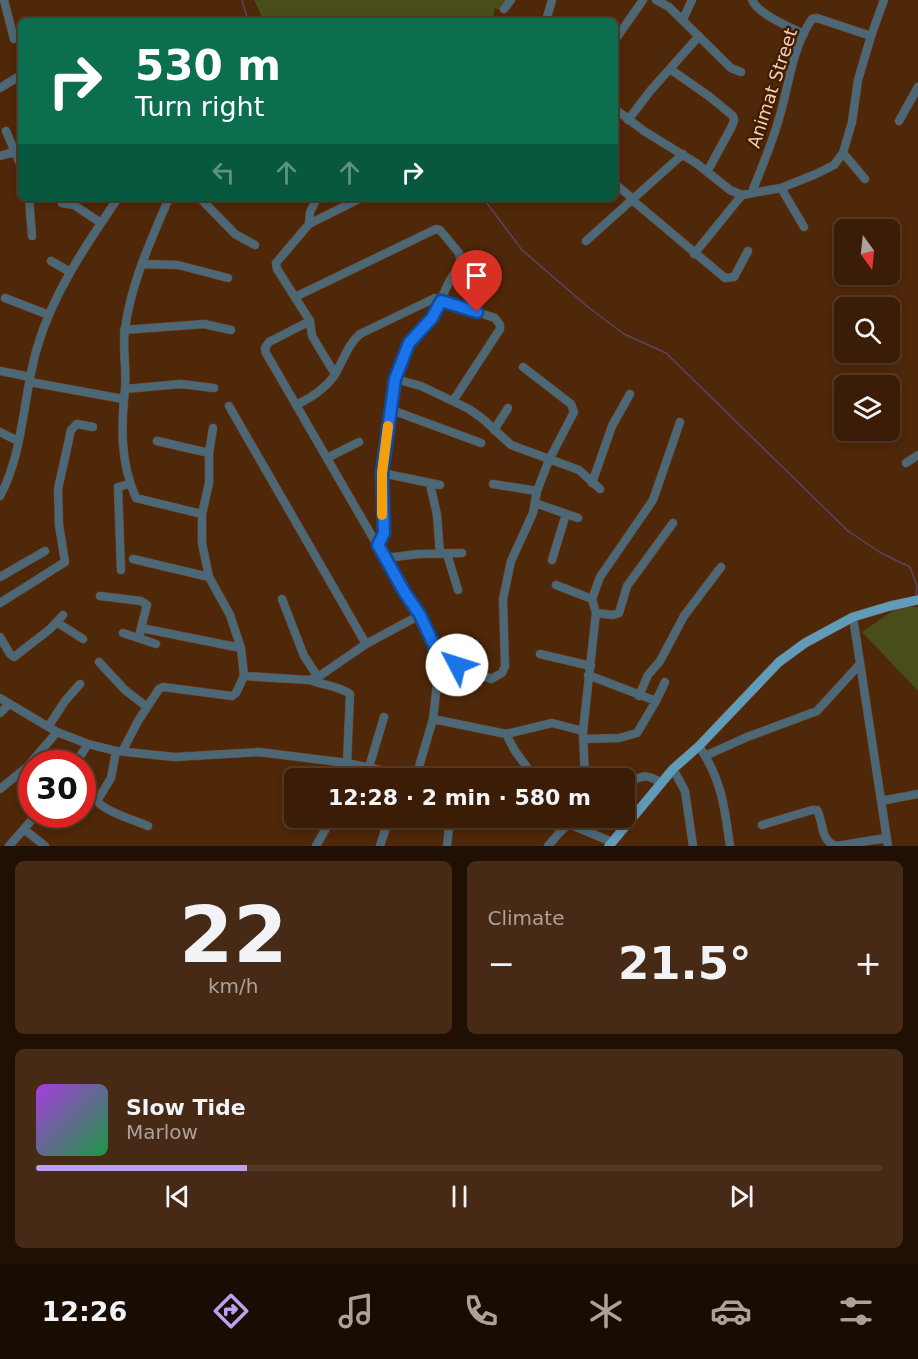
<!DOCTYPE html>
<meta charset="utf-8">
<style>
:root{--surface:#3b1d07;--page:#462a15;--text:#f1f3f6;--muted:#aca29b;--line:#543b28;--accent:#bca0f2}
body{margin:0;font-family:"DejaVu Sans",sans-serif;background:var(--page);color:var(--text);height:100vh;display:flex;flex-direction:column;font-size:22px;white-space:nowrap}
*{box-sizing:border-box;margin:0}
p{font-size:20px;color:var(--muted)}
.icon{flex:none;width:33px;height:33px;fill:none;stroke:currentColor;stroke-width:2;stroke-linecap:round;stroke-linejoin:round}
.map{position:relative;height:846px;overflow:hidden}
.panel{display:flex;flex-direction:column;gap:15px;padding:15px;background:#201004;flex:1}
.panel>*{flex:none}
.hud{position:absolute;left:18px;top:18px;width:600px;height:183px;border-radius:9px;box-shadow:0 3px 9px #0003,0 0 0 2px var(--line);background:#0b6e4f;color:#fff;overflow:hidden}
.needle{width:39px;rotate:165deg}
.fabs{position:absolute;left:834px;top:219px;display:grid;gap:12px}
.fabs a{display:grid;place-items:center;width:66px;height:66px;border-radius:9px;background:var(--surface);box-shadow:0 3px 9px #0003,0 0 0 2px var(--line);font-size:30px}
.speed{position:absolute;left:18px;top:750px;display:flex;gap:12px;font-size:30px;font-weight:700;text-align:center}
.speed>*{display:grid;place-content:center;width:78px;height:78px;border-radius:50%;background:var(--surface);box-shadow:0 3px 9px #0003,0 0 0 2px var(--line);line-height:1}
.speed .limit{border:9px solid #d22;background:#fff;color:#111}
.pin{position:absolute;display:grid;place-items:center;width:51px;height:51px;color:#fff;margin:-62px -26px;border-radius:50% 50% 50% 0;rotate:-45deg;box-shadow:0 0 6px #0007}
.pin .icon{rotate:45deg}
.me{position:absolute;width:66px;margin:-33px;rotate:310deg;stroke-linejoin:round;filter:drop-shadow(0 0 4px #0008)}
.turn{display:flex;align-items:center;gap:21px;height:126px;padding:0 18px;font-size:27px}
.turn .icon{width:78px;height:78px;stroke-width:2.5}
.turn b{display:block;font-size:42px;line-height:51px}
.lanes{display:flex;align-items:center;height:57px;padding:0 18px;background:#0003;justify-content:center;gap:30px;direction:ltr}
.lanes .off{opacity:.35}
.big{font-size:45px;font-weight:700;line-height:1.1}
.panel .tile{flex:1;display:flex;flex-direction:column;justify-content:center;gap:9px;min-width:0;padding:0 21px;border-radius:9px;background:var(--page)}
.panel .dial{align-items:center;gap:0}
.dial b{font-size:78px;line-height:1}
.song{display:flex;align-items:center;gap:18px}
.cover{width:72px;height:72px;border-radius:9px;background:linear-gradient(135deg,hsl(280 70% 55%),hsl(140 70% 35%))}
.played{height:6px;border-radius:3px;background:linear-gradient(90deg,var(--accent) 25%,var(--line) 25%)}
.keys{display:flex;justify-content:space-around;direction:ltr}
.heat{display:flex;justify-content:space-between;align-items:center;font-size:33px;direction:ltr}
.panel .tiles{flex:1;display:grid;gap:15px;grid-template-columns:1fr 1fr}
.tile:last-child{grid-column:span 2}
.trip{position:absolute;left:284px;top:768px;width:351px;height:60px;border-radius:9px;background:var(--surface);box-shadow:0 3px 9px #0003,0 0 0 2px var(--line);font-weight:700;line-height:60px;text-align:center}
.tab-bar{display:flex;height:96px;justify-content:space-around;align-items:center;background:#180c03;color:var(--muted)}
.tab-bar .icon{width:42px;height:42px}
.tab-bar .current{color:var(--accent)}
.tab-bar b{font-size:27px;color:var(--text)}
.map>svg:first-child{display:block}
.green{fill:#494c1b}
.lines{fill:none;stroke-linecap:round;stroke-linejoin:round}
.stream{stroke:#5b4465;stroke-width:1.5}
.minor-casing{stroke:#6c4529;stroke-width:9}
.major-casing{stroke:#6c4529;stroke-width:10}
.minor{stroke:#4c6877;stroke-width:8}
.major{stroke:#609bba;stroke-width:9}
.route-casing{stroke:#114b97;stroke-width:15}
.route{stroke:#1a73e8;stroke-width:10}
.slow{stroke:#f59e0b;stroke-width:10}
.labels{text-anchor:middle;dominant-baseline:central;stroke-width:5;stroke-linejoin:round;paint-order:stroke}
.street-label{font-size:18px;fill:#efcfbb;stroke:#441d00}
</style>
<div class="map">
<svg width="918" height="846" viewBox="0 0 918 846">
<rect width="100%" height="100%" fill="#4f2709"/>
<path class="green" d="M254,0h259l-9,12 -9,-4 -3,13h-228z
M898,607h20v84l-56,-59z"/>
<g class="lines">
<path class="stream" d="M242,0l6,21
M483,198l39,52 66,57 36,27 42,19 182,178 33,22 29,14 7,19 -1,7 2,3"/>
<defs>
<path id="minor" d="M4,0l10,39
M656,0l13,7 62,61 10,4
M752,0c6,14 37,27 52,34
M504,9l7,-9
M683,19l9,-19
M546,21l6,-21
M615,40l28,-40
M670,69l40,28 23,19 1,4 -2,6 -25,46
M0,88l21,-13
M615,109l29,22 52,32 34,27 12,5 39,-7 35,-14 18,-9 9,-12 9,-31 6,-42 13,-44 13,-36
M628,120l23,-30 48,-54
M899,121l19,-34
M6,131l15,35
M843,153l22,26
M0,156l14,-4
M615,184l17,14
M781,188l23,39
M752,192c9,-23 19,-46 26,-70 11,-34 13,-73 34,-103l5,-1 54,18
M29,198l3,38
M169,198c-18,42 -38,85 -44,131 -3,20 2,40 0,60 -4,38 -5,73 11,109l66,16
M200,198l35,36 20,11
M631,199l94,79 9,-1 14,-26
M62,203l12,2 27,18
M309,224l1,-12 7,-14
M586,241l97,-87
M694,254l48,-59
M51,261l19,11
M143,264l35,1 50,13
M295,297l141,-68 4,1 19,23 2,10 -11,17 -18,38 -23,25 -14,36 -13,94 2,60 -6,12
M5,298l44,17
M310,321l-41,21 -4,6 1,5 139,240 15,22 20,43 -7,61 -17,58
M124,330l80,-6 27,6
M0,371l30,6
M335,374l-23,-38 -2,-15 -33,-52 -1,-6 33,-39 52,-26
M395,379l26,7 48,23 14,10 28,26 68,25 21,19
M30,382l93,17
M125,389l56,-5 33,4
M296,405c15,-7 28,-15 38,-29 9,-14 13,-31 26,-42l75,-36 60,20 5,7v4l-47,72
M229,406l137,238
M389,409l92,34
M494,430l14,-22
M0,432l18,9
M157,441l52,12
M327,458l32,-16
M906,463l12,-8
M382,473l58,12
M592,483l20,-57 18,-32
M430,484l7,31 3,39
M493,484l44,7
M0,496c24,-44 23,-101 37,-148 16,-55 49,-103 81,-150
M535,503l43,15
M447,554l11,36
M386,558l32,-4 44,-1
M133,559l76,18
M552,560l14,-46
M121,570l-3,-83 11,-3
M0,577l45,-26
M556,585l36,14
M100,596l41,5 6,4 -6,23
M282,599l22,57 14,21
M0,603l65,-41 -6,-37 -1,-36 13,-59 6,-6 16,3
M596,613l17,2 6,-2 8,-27 46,-63
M853,617l35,229
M58,623l25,16
M123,633l33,11
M0,637l10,17 4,3 36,-28 13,-14
M139,638l2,-10 100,20
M540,654l51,12
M440,658l51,21 11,-6 3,-7 -2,-67 8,-38 22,-48 4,-22 12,-31 25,-48 -3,-8 -48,-37
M99,662l26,28 22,17
M588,675l68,26
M244,676l64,4 10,-3 48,-33 54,-29
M310,680c12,5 30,6 40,14l-3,69
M639,696l9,-21 12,-14 24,-45 37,-49
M0,698l57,34 31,12 28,7 59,6 84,-5 88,11 72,15
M0,713l9,-9
M433,719l73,15 46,-11 31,8
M48,727l17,-26 15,-17
M506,734l9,17 20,27
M583,739l36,-1 18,-5 19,-32 9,-19
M699,746l6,10 42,-19 70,-26 42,-46
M123,750l15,-29 21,-32 4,-2 69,9 4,-3 8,-17 -3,-28 -11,-33 -21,-38 -7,-34v-29l7,-31v-30l4,-25
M116,751l-5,27 -14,23c9,11 37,19 51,25
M705,756c18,30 20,56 25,90
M75,764l13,-20
M369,767l15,-50
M673,769l12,22 8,55
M347,778l5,-14
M585,778l-2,-47 13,-118 -4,-14 8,-22 53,-77 27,-78
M624,784c17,-7 21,-12 37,-1
M0,789l27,-22 30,-35
M881,801l37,-7
M762,825l50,-15h5c7,13 3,32 20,36l49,-8
M25,830l20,16
M9,846l28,-32
M316,846l16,-28
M380,846l9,-28
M447,846l3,-28
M548,846l12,-14 9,-8 43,18"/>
<path id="major" d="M609,846l64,-77 26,-23 80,-84 26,-19 48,-26 37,-11 28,-6"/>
</defs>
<use href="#minor" class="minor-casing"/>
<use href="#major" class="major-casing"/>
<use href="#minor" class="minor"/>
<use href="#major" class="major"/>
</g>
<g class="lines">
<defs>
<path id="route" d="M457,665l-17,-7 -20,-43 -15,-22 -27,-48 6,-12 -2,-60 13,-94 14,-36 23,-25 9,-17 36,11"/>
</defs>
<use href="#route" class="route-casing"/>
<use href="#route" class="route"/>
<path class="slow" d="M382,515v-42l6,-47"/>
</g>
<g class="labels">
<g class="street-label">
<text transform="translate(772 88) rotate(-72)">Animat Street</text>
</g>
</g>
</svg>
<div class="fabs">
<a><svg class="needle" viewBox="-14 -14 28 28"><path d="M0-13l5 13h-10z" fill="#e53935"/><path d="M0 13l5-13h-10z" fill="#aca29b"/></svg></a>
<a><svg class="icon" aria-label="search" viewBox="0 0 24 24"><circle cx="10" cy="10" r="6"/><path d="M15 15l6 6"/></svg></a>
<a><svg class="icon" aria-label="layers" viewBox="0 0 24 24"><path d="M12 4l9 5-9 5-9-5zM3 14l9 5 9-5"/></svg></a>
</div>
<div class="speed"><div class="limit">30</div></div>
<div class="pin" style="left:477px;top:312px;background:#d93025"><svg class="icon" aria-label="arrive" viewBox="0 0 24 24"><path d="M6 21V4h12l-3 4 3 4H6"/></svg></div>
<svg class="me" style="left:457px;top:665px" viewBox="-20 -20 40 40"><circle r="19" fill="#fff"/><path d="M0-13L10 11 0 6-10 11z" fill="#1a73e8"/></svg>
<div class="trip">12:28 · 2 min · 580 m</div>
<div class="hud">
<div class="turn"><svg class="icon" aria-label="right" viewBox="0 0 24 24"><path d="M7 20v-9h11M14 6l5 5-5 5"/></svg><div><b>530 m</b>Turn right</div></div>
<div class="lanes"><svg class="icon off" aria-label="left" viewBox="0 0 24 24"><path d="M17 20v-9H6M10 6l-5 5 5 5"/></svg><svg class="icon off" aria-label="ahead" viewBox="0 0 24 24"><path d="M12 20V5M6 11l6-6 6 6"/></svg><svg class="icon off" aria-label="ahead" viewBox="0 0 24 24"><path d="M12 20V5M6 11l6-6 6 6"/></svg><svg class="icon" aria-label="right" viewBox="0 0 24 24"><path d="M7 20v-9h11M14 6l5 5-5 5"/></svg></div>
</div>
</div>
<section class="panel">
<div class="tiles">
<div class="tile dial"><b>22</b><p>km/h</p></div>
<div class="tile"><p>Climate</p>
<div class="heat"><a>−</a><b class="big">21.5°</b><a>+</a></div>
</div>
<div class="tile">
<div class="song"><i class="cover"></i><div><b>Slow Tide</b><p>Marlow</p></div></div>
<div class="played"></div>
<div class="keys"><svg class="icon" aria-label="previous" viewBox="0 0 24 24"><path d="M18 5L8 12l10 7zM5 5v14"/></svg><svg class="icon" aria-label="pause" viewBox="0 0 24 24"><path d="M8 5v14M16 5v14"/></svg><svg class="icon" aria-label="next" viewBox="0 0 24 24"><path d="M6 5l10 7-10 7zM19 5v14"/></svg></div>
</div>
</div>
</section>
<nav class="tab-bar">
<b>12:26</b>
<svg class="icon current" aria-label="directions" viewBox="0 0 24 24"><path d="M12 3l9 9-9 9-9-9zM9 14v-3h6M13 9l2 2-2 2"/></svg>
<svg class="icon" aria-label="music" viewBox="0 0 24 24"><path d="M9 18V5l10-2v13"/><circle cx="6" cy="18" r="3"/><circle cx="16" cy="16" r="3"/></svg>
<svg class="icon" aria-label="phone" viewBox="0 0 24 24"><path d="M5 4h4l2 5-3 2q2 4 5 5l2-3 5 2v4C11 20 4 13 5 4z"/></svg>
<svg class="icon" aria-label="climate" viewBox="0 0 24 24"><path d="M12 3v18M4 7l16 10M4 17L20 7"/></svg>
<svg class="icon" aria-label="car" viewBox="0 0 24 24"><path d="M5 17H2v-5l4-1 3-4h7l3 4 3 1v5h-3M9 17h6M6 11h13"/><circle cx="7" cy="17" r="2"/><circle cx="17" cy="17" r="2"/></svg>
<svg class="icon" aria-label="filters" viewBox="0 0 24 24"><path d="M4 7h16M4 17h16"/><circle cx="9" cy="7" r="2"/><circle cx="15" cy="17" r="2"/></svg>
</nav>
